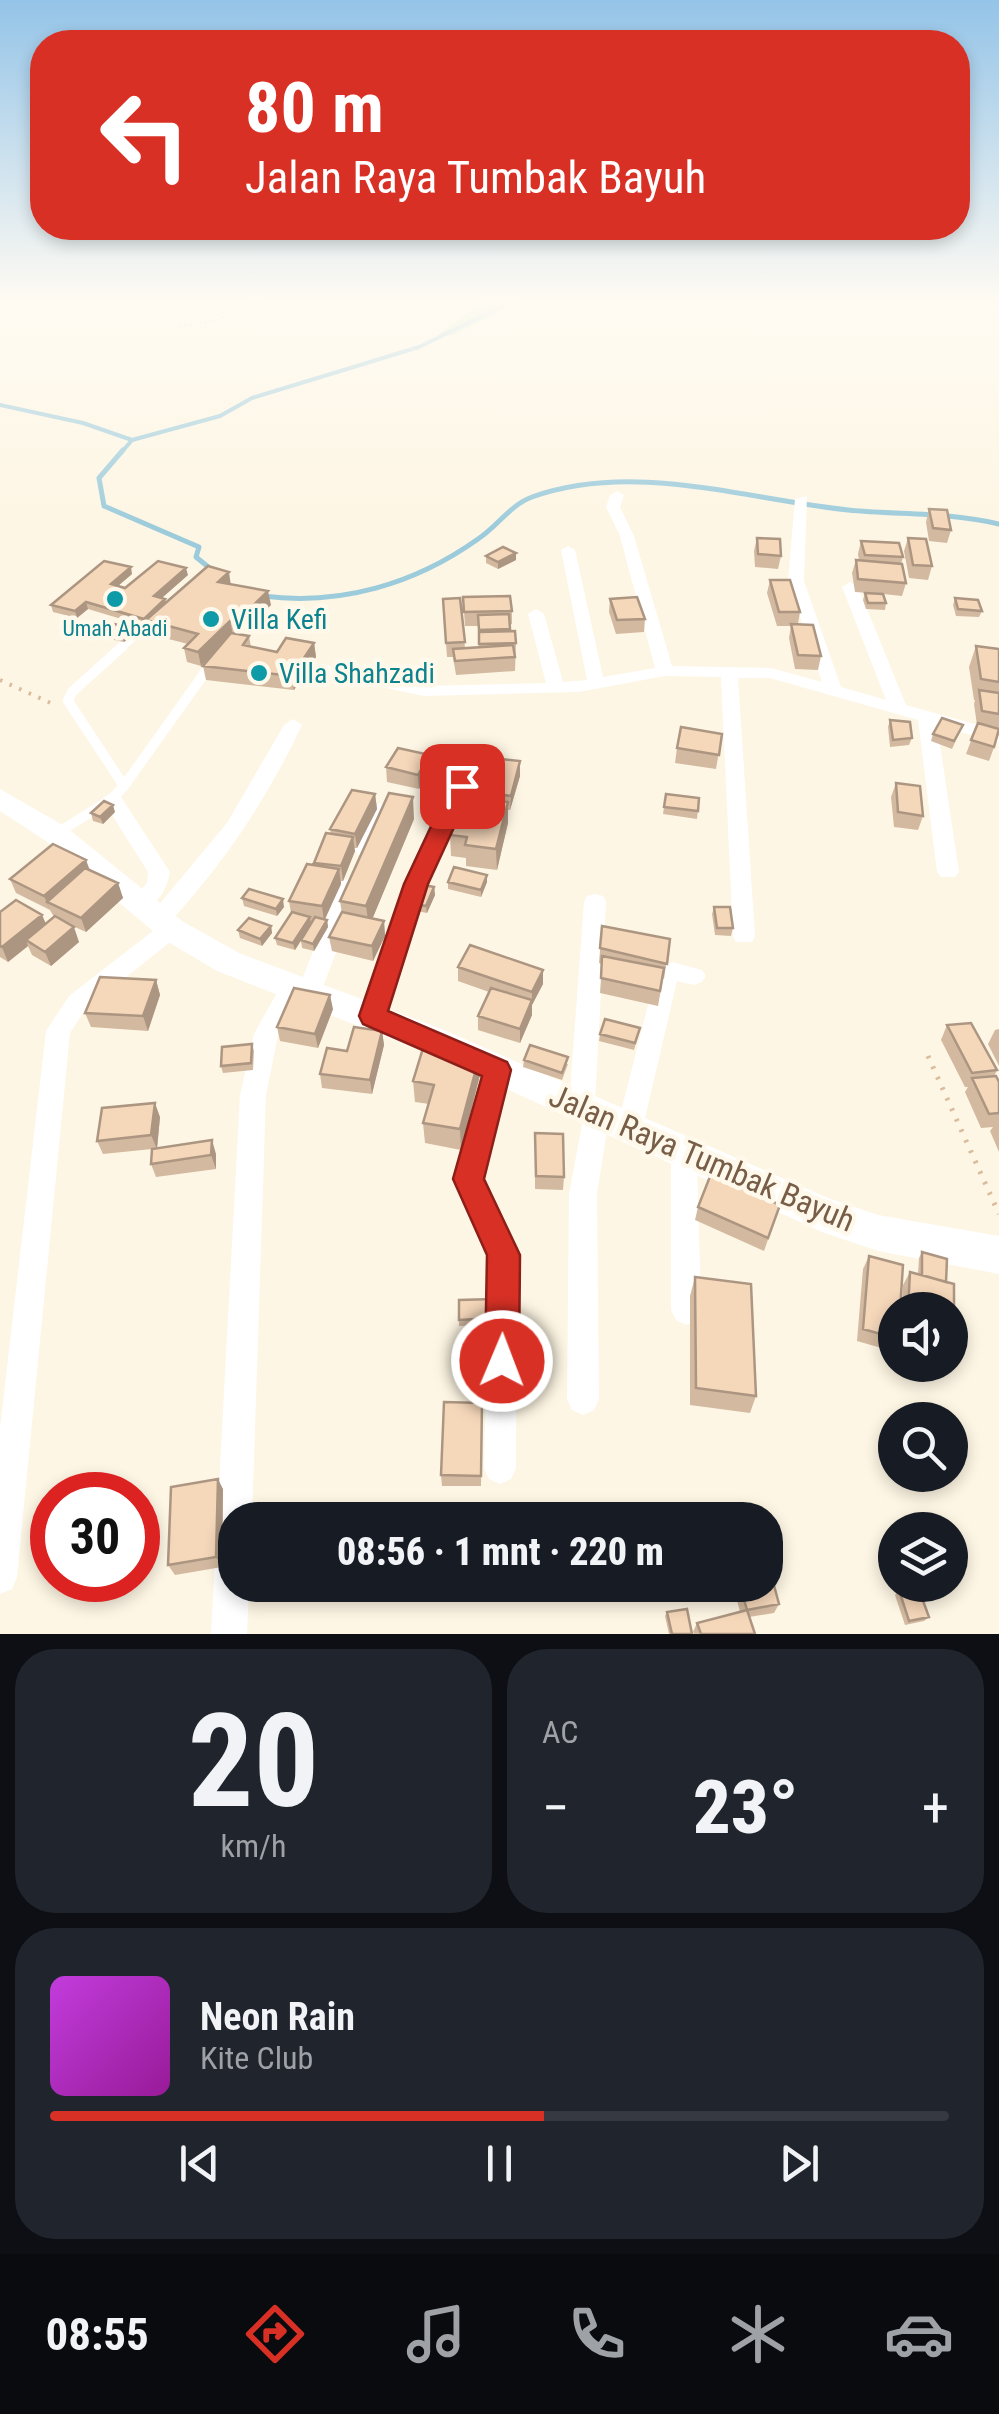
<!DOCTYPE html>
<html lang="id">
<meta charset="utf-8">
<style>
:root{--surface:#171b24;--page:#20242c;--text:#f1f3f6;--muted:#9ea1a6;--line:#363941;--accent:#d93025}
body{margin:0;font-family:"Roboto Condensed",sans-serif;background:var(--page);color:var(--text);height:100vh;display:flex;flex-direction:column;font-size:38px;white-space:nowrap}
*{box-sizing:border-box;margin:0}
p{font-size:32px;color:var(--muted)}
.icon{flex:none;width:55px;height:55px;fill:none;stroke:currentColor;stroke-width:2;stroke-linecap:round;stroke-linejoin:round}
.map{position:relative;height:1634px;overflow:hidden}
.side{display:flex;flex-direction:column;gap:15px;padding:15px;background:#0d0f14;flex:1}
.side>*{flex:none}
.guide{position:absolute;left:30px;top:30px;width:940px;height:210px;border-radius:40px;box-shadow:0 5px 15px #0003;background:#d93025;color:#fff;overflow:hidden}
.fabs{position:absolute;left:878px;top:1292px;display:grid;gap:20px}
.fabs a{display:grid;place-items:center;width:90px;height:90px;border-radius:50%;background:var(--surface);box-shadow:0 5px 15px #0003;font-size:50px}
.speed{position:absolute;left:30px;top:1472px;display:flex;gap:20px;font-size:50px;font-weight:700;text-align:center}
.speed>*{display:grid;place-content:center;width:130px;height:130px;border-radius:50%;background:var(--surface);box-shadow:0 5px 15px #0003;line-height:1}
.speed .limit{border:15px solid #d22;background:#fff;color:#111}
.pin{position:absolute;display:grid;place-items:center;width:85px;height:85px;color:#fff;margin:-42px;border-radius:20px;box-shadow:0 5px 15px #0006}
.me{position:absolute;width:110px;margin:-55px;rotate:1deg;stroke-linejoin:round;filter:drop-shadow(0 0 8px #0008)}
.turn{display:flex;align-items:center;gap:35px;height:210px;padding:0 50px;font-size:45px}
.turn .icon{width:130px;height:130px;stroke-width:2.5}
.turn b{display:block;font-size:70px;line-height:85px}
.big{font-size:75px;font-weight:800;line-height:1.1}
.side .widget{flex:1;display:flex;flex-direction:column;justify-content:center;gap:15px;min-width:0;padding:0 35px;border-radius:40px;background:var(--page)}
.side .dial{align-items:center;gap:0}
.dial b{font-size:130px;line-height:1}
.song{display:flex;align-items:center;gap:30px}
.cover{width:120px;height:120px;border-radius:15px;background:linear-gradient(135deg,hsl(290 70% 55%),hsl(300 70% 35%))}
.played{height:10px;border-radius:5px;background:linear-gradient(90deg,var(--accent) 55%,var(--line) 55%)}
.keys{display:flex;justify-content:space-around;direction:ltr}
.heat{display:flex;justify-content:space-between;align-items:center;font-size:55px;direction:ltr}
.side .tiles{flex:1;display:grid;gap:15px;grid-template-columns:1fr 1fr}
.widget:last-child{grid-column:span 2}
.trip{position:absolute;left:218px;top:1502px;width:565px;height:100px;border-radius:40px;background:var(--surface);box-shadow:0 5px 15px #0003;font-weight:800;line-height:100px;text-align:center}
.menu{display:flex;height:160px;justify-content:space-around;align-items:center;background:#090b0e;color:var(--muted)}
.menu .icon{width:70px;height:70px}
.menu .active{color:var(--accent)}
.menu b{font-size:45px;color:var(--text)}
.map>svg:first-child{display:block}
.green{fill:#ceecc1}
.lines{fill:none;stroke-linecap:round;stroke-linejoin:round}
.stream-far1{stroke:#9ccbdb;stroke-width:4}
.stream{stroke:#9ccbdb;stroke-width:5}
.path-far2{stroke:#dabb9c;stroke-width:2.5;stroke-dasharray:1 4;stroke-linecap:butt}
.path-far1{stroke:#dabb9c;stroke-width:4;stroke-dasharray:2.5 8;stroke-linecap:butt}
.path{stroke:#dabb9c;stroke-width:5;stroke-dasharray:2.5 9;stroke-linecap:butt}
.lane-far1{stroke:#fff;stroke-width:8}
.lane{stroke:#fff;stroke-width:10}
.street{fill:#fff;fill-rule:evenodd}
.secondary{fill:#fff;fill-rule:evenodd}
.wall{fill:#d3b9a0}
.shaded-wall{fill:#ac9682}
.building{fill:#f5d7ba;stroke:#ac9682;stroke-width:2.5}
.route{fill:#d93025;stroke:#8d1f18;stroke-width:2.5}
.culture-dot{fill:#0f9aa8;stroke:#fff9ec;stroke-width:4}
.labels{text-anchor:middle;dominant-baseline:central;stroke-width:9;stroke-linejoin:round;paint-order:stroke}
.far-culture-label{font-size:22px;fill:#0d838f;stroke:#fff9ec}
.culture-label{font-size:28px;fill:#0d838f;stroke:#fff9ec;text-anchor:start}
.near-street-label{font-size:32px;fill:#785e47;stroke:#fff9ec}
</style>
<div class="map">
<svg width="999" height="1634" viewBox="0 0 999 1634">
<rect width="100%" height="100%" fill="#fef6e4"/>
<path class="green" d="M486,299h39l-71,36 -15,-1z"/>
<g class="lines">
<path class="stream-far1" d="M0,405l83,18 49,17 -11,13
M132,440l88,-24 32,-18 167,-51 98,-48"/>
<path class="stream" d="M123,450l-24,28 5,28 95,41 -3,10 16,13
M263,596c77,10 152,-12 215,-57 19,-12 32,-34 54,-42 102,-36 212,2 316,13 51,5 101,2 151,14"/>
<path class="path-far2" d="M180,326l43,-7 1,-12 52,-8"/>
<path class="path-far1" d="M0,680l55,25"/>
<path class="path" d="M928,1056l71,158"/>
<path class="lane-far1" d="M120,649l36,-33"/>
<path class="lane" d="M124,786l87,-122
M57,833l55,-34 12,-13 -56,-85 4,-9 51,-46"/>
<path class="street" d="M617,491l7,4 -4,12 14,29 38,130 99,2 51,14 -34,-101 7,-82 12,-3 -3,85 37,106 45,13 -44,-113 8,-5 8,5 48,118 93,26v12l-62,-18 22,147 -4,5h-14l-4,-5 -19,-152 -148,-42h-32l17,258 -3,6h-16l-3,-6 -12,-259 -56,-1 -86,16 -155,4 -99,-21 -9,-5 9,-5 99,21 122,-3 -18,-69 8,-5 8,5 19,68 24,-2 -26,-130 7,-4 7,4 28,127 52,-9 -35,-132 -14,-29 4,-12z
M293,719l9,6c-34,72 -77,137 -131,196l8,2 3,6 -3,6 -94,75 -15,23 -53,544 -5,12 -12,5v-166l46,-397 23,-35 89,-69 -9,-8 3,-6 75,-90 57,-98z
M462,780l10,6 -45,98 -43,132 -4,7 -8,3 -8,-3 -4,-7 45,-132 47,-98z
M112,792l7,2 51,78c-3,18 -15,41 -37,36l-3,-6 17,-19 1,-11 -46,-73z
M380,803l10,7 -15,40 -10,7 -7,-2 -3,-5 15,-40z
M350,878l8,3 3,5 -40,106 -4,7 -8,2 -10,-6 -21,40 -12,60 -14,425h-17v65h14l-2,49h-36l29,-539 14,-61 30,-54 8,-3 9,5 38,-96 3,-5z
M595,894l8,2 3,6 -11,200 11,2 4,8 -13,82 2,205 -5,11 -11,5 -11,-5 -5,-11 2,-205 15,-80 -11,-2 -4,-8 15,-202 3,-6z
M672,962l30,8 4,6 -4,6 -8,3 -17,-4 -34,146 -4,8 -9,3 -9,-3 -4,-8 39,-153 3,-6z
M497,1060l9,3 3,7 -27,109 35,76 -1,213 -5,11 -11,5 -11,-5 -5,-11 5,-213 -33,-76 29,-109 3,-7z
M684,1142l9,4 4,8 4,156 -5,10 -10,5 -10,-5 -5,-10v-156l4,-8z"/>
<path class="secondary" d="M0,789l66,38 116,94 57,32 205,77 384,168 50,17 121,21v38l-121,-23 -56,-19 -402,-182 -203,-79 -57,-34 -114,-96 -46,-30z"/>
</g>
<path class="wall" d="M929,509l22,21 -4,13 -18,-2 -3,-19z
M757,538l24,18 -3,13 -23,-2 -1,-16z
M908,538l24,28 -4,14 -19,-2 -5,-27z
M861,541l42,16 -2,7 5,19 -4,13 -19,-2 3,9 -1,7 -19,-1 -3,-9 2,-7h6l-16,-1 -3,-19 4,-13 3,1 -1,-7z
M516,553v7l-18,9 -12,-6v-7z
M132,574l-14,12 7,2 63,-13 -26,23 4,4 65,-18 40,21 -31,29 9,2 2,11 26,5 37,-9 2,14 -22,33 -88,-10 -3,-14 12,-14 -14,14 -14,-4 -3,-14 4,-4 -39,-10 -2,-10 -2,2 -57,-17 -11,9 -24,-6 -2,-7z
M770,580l30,32 -2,12 23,32 -3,14 -23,-1 -6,-31 2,-12h-14l-10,-33z
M463,597l49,14v13l-2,1v6l6,12 -1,28 -59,4 -3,-18h-6l-4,-58 17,-1 5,50 14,-1v-21h-14z
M955,598l27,13 -3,6 -23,-1 -3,-11z
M610,599l35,20 -1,13 -28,2 -7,-22z
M130,628l2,7 -8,7 -24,-5 -2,-7z
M976,646l23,3v79h-6l6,6 -10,27 -23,-7 11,-29 -3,-21 1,-4h-1l-5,-33z
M890,720l22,18 -3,7 -19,2 -2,-20z
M963,725l-11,24 -21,-8 2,-7z
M722,734l-6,35 -41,-6 2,-15z
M430,755v14l-11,20 -32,-7 -1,-15z
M520,761v15l-10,34h-2v13l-11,47 -31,-4v-8l-15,-2 -1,-21 23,-37v-7z
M896,783l27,33 -5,14 -24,-3 -3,-30z
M375,794l2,15 -20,39h-3l1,3 -12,30h-2v3l-16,35 2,1 1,7 -14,24 -12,-3 -1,-7 -6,9 -18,-5 -2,-7 16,-25 -2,-12 25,-36v-2l17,-29 -1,-5z
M666,794l33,4 -2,21 -34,-5z
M115,812l-12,12 -10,-3 -2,-8z
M414,819l-42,100 12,2 1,15 -12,25 -41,-10 -3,-14 13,-23 -2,-13z
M86,860l4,10 28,13 5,15 -37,34 -20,-9 13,19 -28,24 -19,-11 -4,-9 -20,16 -8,-5v-45l42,3 4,9 8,-7 -4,-7 -34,-17 -6,-14z
M487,875v7l-6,15 -33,-8v-7z
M434,887l1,8 -8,18 -16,-3 -1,-7z
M242,898l42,9 -7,9 -33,-10z
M714,907l19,21 -2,8 -16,-1 -3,-21z
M271,926l1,7 -10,13 -22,-8 -2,-8z
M602,926l68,13 -6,40 -1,-1 -5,28 -58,-13 2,-29 -3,-1z
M458,967l85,3v14l-11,21v10l-12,28 -42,-13v-14l11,-24 -31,-11z
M156,980l4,15 -12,36 -57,-4 -6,-14z
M333,1009l-15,39 -38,-7 -3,-14z
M947,1025l50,45 -3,7 5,5v70l-9,-21 3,-4 -12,1 -16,-36 3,-5h-3l-24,-47z
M640,1028l-6,22 -35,-9 1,-7z
M999,1029v37l-11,-22 7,-14z
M382,1031l2,14 -12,49 -50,-6 -2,-14 27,-23z
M252,1044l2,7 -1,19 -30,3 -2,-7z
M480,1054v21l-19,75 -36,-7 -2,-20 6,-19 -14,-2 -2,-21z
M524,1060l44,4 -6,16 -39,-13z
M160,1117l-3,31 59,6v15l-60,8 -5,-13 1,-15 -49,5 -6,-13z
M535,1133l29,44 -1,13 -28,-1z
M780,1205l-16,46 -69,-31 3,-13z
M922,1252l24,30 8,47 -4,5v-24h-48l1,-25 7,-13 8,2 1,-16z
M869,1256l26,54v36l-3,5 -35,-10 6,-72z
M695,1277l61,119 -6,17 -60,-8v-109z
M494,1299l1,26 -36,1v-6z
M482,1403l-1,83h-39l-1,-11z
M223,1489l-1,78 -47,8 -7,-10z
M733,1585h32l14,19 -5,9 -25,4 6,17h-61l-1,-2 4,-9 43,-11z
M899,1590l30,27 -5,4 -19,4 -10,-30z
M667,1612l25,22h-23l-4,-18z"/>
<path class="shaded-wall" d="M516,553v7l-18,9v-7z
M131,567l1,7 -20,17 -1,-7z
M186,568l2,7 -32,28 -2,-7z
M229,572l2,14 -13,-4z
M268,591l3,14 -33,31 -3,-13z
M165,599l2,6 -21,15 1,4 -2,2 -1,-7z
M86,602l2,7 -11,9 -2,-7z
M230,621l3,14 -32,31 -3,-14z
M130,628l2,7 -8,7 -2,-7z
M314,643l2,14 -22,33 -2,-14z
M430,755v14l-11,20 -1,-14z
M520,761v15l-10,34 1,-14z
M375,794l2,15 -20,39 -2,-14z
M413,797l1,22 -45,108 -3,-21z
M508,802v21l-11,47 -1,-21z
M113,805l2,7 -12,12 -3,-7z
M353,837l2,14 -12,30 -2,-15z
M86,860l5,15 -44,27 3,8 -6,-14z
M339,869l2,15 -17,37 -2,-15z
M487,875v7l-6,15v-7z
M118,883l5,15 -37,34 -5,-14z
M434,887l1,8 -8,18 -1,-7z
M283,899l1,8 -7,9 -1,-7z
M42,915l6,14 -22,11 2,6 -20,16 -6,-15z
M310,917l1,7 -16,26 -2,-7z
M327,920l1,7 -14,24 -1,-7z
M384,921l1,15 -12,25 -1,-15z
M271,926l1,7 -10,13 -2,-7z
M74,927l5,15 -28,24 -6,-14z
M543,970v14l-11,21v10l-12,28v-14l12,-27v-10z
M156,980l4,15 -12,36 -5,-15z
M330,995l3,14 -15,39 -3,-14z
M382,1031l2,14 -12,49 -2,-14z
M480,1054v21l-19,75 -1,-21z
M155,1103l5,14 -3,32 -6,-14z
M212,1140l4,14v15l-5,-14z
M218,1479l5,10 -1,78 -6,-10z"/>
<path class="building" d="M929,509l18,1 4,20 -18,-2z
M757,538l23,1 1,17 -23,-2z
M908,538l18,1 6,27 -19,-1z
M861,541l38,2 4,14 -38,-2z
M503,547l13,6 -18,9 -12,-6z
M856,560l46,4 4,19 -48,-4z
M104,561l27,6 -20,17 14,4 33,-27 28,7 -32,28 11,3 -21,20 -58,-17 -11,9 -24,-6z
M208,566l21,6 -11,10 50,9 -33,32 -5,-2 -32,31 -14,-4 14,-14 -52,-14z
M770,580h20l10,32h-21z
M865,593l18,1 3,9h-18z
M510,596l2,15 -48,1 -1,-15z
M637,597l8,22 -28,1 -7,-21z
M460,598l5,44 -19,1 -3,-44z
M955,598l23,2 4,11 -24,-2z
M509,614l1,15 -31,1 -1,-15z
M106,622l24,6 -8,7 -24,-5z
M791,624l22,1 8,31 -23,-1z
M515,631l1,12 -37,1v-12z
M231,633l18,3 -6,9 34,7 9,-14 28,5 -22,33 -89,-10z
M513,645l2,12 -60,4 -2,-12z
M976,646l23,3v33l-18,-3z
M979,690l20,3v21l-17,-3z
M942,718l21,7 -9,16 -21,-7z
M890,720l20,2 2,16 -19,2z
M978,723l21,6 -5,18 -23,-7z
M681,727l41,7 -3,21 -42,-7z
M398,748l32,7 -12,20 -32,-8z
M483,757l37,4 -9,35 -38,-5z
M896,783l24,3 3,30 -25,-4z
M352,790l23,4 -20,40 -25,-5z
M389,793l24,4 -47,109 -26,-5z
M666,794l33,4 -1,13 -34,-4z
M461,796l47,6 -12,47 -31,-4 2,-8 -17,-2z
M104,801l9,4 -13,12 -9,-4z
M326,833l27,4 -12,29 -27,-3z
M53,844l33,16 -42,36 -34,-17z
M307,864l32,5 -17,37 -33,-5z
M454,867l33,8 -6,15 -33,-8z
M85,868l33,15 -37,35 -34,-16z
M418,884l16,3 -8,19 -16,-3z
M249,889l34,10 -7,10 -34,-11z
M16,900l26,15 -40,32 -2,-1v-34z
M714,907h16l3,21h-16z
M292,912l18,5 -17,26 -18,-5z
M342,912l42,9 -12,25 -43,-9z
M55,916l19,11 -29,25 -19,-12z
M315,917l12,3 -14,24 -12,-4z
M249,918l22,8 -11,13 -22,-9z
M602,926l68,13 -3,25 -67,-16z
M470,945l73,25 -11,22 -74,-25z
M602,956l62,12 -4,23 -59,-13z
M100,977l56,3 -13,36 -58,-3z
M294,988l36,7 -15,39 -38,-7z
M491,988l41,12 -12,29 -42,-13z
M605,1019l35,9 -5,15 -35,-9z
M971,1023l26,47 -25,3 -25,-48z
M354,1027l28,4 -12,49 -50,-6 7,-26 20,3z
M252,1044l-1,19 -30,3 1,-19z
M424,1045l56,9 -20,75 -37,-6 11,-38 -21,-4z
M530,1045l38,12 -6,16 -38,-13z
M996,1076l3,6v31l-10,1 -17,-36z
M155,1103l-4,32 -54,6 5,-33z
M535,1133l28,1 1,43 -28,-1z
M212,1140l-1,15 -60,9 1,-15z
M711,1174l69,31 -12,33 -70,-31z
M922,1252l25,7 -1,23 -24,-7z
M869,1256l34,9 -3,45h-5v28l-32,-9z
M910,1272l44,12v45l-4,-1v-18h-42z
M695,1277l56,7 5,112 -60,-8z
M494,1299l1,19 -36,2v-20z
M444,1402l38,1 -1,73 -40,-1z
M218,1479l-2,78 -48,8 3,-78z
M765,1552l14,52 -32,6 8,24h-54l-4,-11 50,-13 -7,-25h25z
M918,1587l11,30 -20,4 -10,-31z
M687,1609l5,25h-20l-5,-22z"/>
<linearGradient id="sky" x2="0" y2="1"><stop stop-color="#94c4e8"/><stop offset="0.57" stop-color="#fffbf3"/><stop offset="1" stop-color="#fffbf3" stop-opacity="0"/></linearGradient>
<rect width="999" height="528" fill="url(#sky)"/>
<path class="route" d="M462,779l11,7 -45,98 -40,127 119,51 4,8 -27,109 36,76 -1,106 -5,12 -12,5 -12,-5 -5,-12 2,-106 -34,-76 29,-103 -119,-52 -4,-8 45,-132 46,-98z"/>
<g class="culture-dot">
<circle cx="115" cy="599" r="10"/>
<circle cx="211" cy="619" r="10"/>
<circle cx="259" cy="673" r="10"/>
</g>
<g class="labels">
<g class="far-culture-label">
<text x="115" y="628">Umah Abadi</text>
</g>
<g class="culture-label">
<text x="231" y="619">Villa Kefi</text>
<text x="279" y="673">Villa Shahzadi</text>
</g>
<g class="near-street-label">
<text transform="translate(702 1158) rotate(23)">Jalan Raya Tumbak Bayuh</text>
</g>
</g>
</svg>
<div class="fabs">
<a><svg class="icon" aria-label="sound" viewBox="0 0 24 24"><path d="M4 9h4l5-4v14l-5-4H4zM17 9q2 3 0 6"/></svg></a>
<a><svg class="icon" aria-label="search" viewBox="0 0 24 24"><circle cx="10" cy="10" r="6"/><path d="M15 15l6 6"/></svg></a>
<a><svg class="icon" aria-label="layers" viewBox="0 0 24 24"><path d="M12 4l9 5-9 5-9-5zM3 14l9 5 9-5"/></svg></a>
</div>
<div class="speed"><div class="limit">30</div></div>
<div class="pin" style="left:462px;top:786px;background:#d93025"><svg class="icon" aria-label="arrive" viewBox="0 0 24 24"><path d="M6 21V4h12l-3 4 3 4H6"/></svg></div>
<svg class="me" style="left:502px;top:1361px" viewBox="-20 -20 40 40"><circle r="17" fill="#d93025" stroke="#fff" stroke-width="3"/><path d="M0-11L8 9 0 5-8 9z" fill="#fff"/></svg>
<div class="trip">08:56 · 1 mnt · 220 m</div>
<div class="guide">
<div class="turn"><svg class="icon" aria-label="left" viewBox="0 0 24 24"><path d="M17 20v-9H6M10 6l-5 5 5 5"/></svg><div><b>80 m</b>Jalan Raya Tumbak Bayuh</div></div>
</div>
</div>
<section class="side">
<div class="tiles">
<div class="widget dial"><b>20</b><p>km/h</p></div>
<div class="widget"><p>AC</p>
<div class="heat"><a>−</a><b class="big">23°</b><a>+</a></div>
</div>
<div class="widget">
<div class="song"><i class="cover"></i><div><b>Neon Rain</b><p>Kite Club</p></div></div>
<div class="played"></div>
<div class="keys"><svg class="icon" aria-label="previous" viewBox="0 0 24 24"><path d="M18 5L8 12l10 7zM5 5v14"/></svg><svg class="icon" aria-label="pause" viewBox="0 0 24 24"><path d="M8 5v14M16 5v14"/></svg><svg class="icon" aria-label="next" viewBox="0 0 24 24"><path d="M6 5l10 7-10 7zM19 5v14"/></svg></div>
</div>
</div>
</section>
<nav class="menu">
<b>08:55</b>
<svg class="icon active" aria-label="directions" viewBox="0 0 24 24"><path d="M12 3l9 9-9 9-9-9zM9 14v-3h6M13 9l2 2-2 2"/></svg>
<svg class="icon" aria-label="music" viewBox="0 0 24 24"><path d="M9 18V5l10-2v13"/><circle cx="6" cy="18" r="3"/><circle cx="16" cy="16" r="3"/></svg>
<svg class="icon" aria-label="phone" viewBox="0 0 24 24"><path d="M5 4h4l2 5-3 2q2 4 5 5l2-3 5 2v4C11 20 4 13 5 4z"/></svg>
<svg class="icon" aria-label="climate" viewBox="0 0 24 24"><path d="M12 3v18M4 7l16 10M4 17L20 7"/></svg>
<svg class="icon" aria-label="car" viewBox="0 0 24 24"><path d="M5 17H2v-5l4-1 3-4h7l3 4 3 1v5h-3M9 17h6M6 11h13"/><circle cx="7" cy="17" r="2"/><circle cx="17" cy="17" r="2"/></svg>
</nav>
